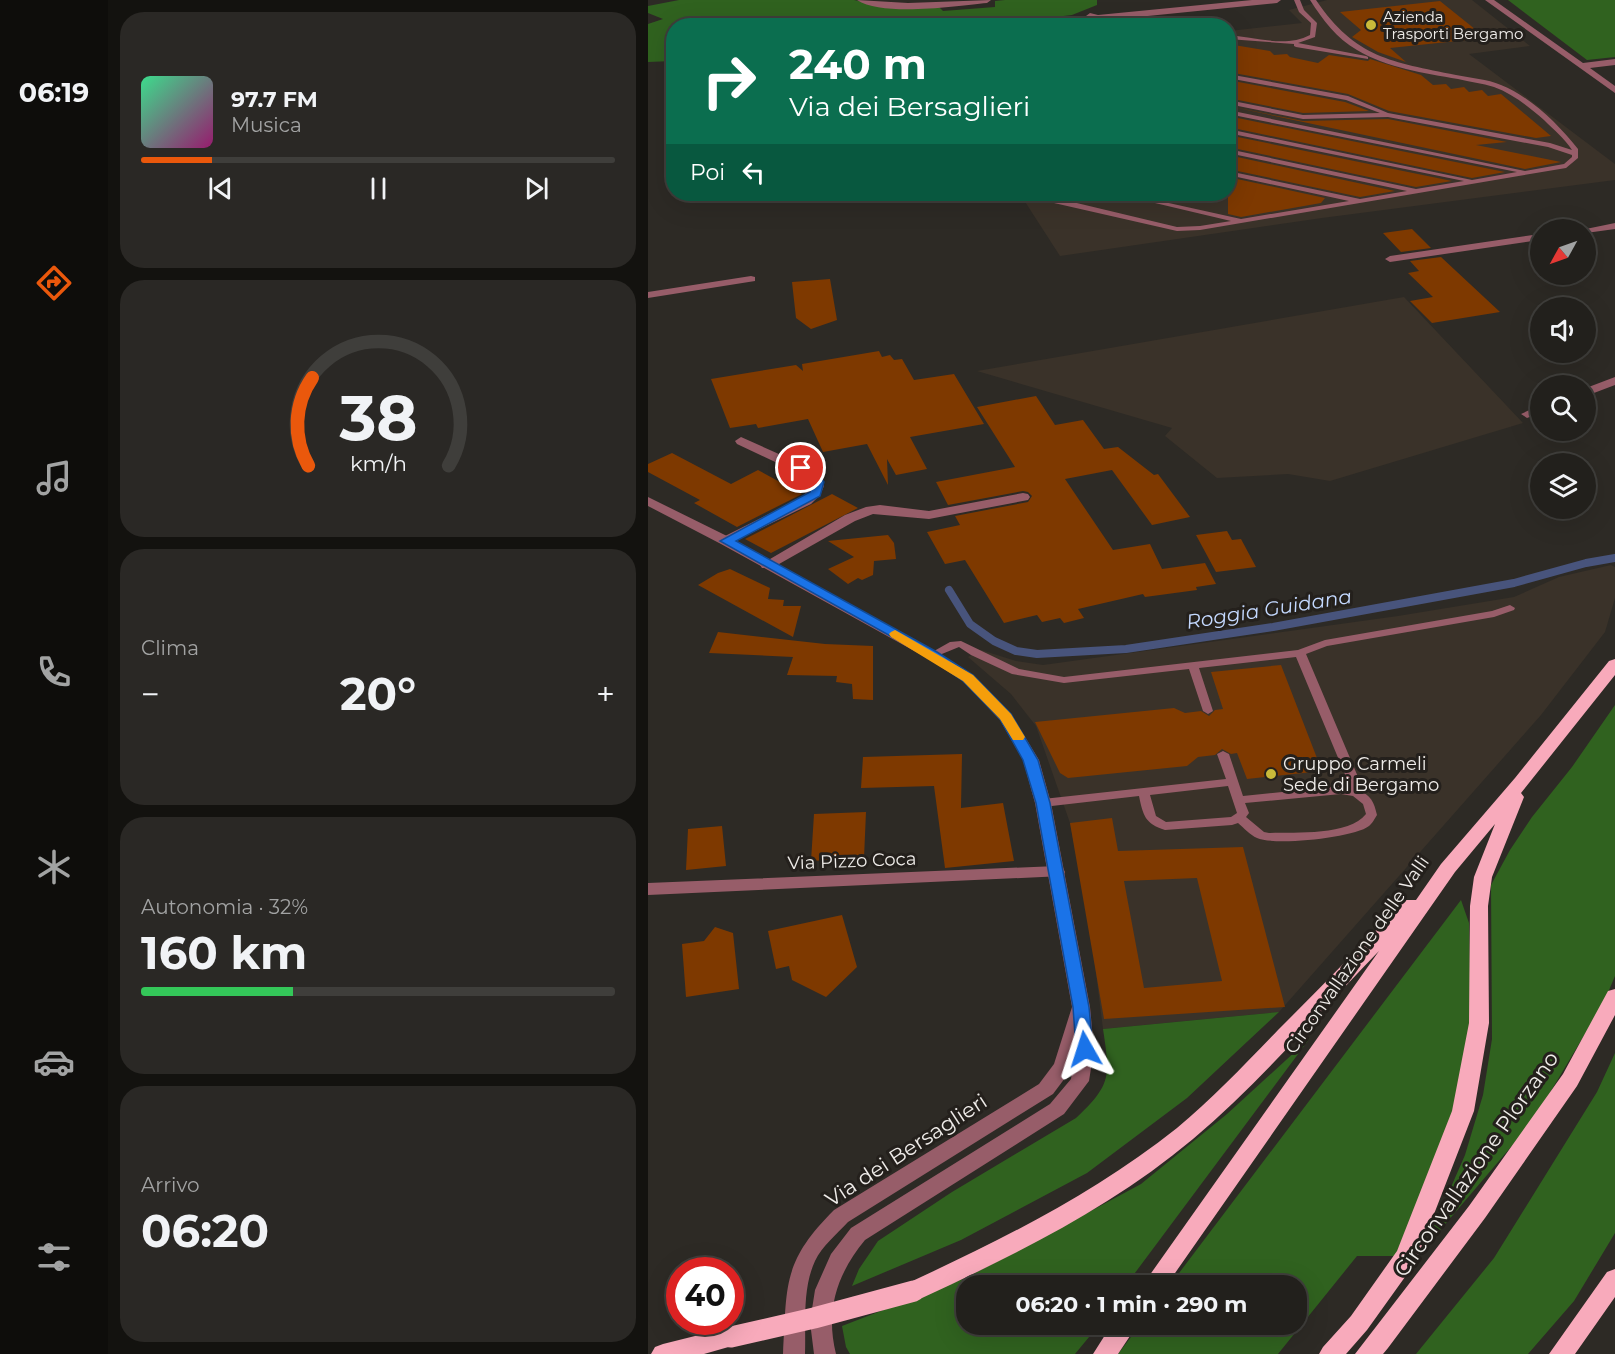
<!DOCTYPE html>
<html lang="it">
<meta charset="utf-8">
<style>
:root{--surface:#22201c;--page:#2a2825;--text:#f1f3f6;--muted:#a2a3a3;--line:#3f3e3b;--accent:#ea580c}
body{margin:0;font-family:Montserrat,sans-serif;background:var(--page);color:var(--text);height:100vh;display:flex;flex-direction:column;font-size:22px;white-space:nowrap}
*{box-sizing:border-box;margin:0}
p{font-size:20px;color:var(--muted)}
.icon{flex:none;width:33px;height:33px;fill:none;stroke:currentColor;stroke-width:2;stroke-linecap:round;stroke-linejoin:round}
.map{position:relative;flex:1;overflow:hidden}
.panel{display:flex;flex-direction:column;gap:12px;padding:12px;background:#13120f;width:540px}
.panel>*{flex:none}
.banner{position:absolute;left:18px;top:18px;width:570px;height:183px;border-radius:24px;box-shadow:0 6px 24px #0002,0 0 0 2px var(--line);background:#0b6e4f;color:#fff;overflow:hidden}
.needle{width:39px;rotate:230deg}
.tools{position:absolute;left:882px;top:219px;display:grid;gap:12px}
.tools a{display:grid;place-items:center;width:66px;height:66px;border-radius:50%;background:var(--surface);box-shadow:0 6px 24px #0002,0 0 0 2px var(--line);font-size:30px}
.speed{position:absolute;left:18px;top:1257px;display:flex;gap:12px;font-size:30px;font-weight:700;text-align:center}
.speed>*{display:grid;place-content:center;width:78px;height:78px;border-radius:50%;background:var(--surface);box-shadow:0 6px 24px #0002,0 0 0 2px var(--line);line-height:1}
.speed .limit{border:9px solid #d22;background:#fff;color:#111}
.pin{position:absolute;display:grid;place-items:center;width:51px;height:51px;color:#fff;margin:-26px;border:3px solid #fff;border-radius:50%;box-shadow:0 2px 6px #0007}
.me{position:absolute;width:66px;margin:-33px;rotate:354deg;stroke-linejoin:round;filter:drop-shadow(0 0 4px #0008)}
.turn{display:flex;align-items:center;gap:21px;height:126px;padding:0 24px;font-size:27px}
.turn .icon{width:78px;height:78px;stroke-width:2.5}
.turn b{display:block;font-size:42px;line-height:51px}
.then{display:flex;align-items:center;height:57px;padding:0 24px;background:#0003;gap:12px;font-size:22px}
.big{font-size:45px;font-weight:700;line-height:1.1}
.panel .widget{flex:1;display:flex;flex-direction:column;justify-content:center;gap:9px;min-width:0;padding:0 21px;border-radius:24px;background:var(--page)}
.panel .dial{align-items:center;gap:0}
.dial svg{height:156px;overflow:visible;fill:none;stroke:var(--line);stroke-width:7;stroke-linecap:round;text-anchor:middle}
.dial text{fill:var(--text);stroke:none}
.song{display:flex;align-items:center;gap:18px}
.cover{width:72px;height:72px;border-radius:9px;background:linear-gradient(135deg,hsl(150 70% 55%),hsl(320 70% 35%))}
.played{height:6px;border-radius:3px;background:linear-gradient(90deg,var(--accent) 15%,var(--line) 15%)}
.keys{display:flex;justify-content:space-around;direction:ltr}
.heat{display:flex;justify-content:space-between;align-items:center;font-size:33px;direction:ltr}
.charge{height:9px;border-radius:4px;background:linear-gradient(90deg,#34c759 32%,var(--line) 0)}
.trip{position:absolute;left:308px;top:1275px;width:351px;height:60px;border-radius:24px;background:var(--surface);box-shadow:0 6px 24px #0002,0 0 0 2px var(--line);font-weight:700;line-height:60px;text-align:center}
main{display:flex;flex:1;min-height:0}
.dock{display:flex;flex-direction:column;width:108px;justify-content:space-around;align-items:center;background:#0e0d0b;color:var(--muted)}
.dock .icon{width:42px;height:42px}
.dock .selected{color:var(--accent)}
.dock b{font-size:27px;color:var(--text)}
.map>svg:first-child{display:block}
.built{fill:#3a3229}
.green{fill:#30621f}
.lines{fill:none;stroke-linecap:round;stroke-linejoin:round}
.stream{stroke:#48547c;stroke-width:8}
.building{fill:#7e3900;fill-rule:evenodd}
.service{fill:#975d69;fill-rule:evenodd}
.minor{fill:#975d69;fill-rule:evenodd}
.tertiary{fill:#975d69;fill-rule:evenodd}
.trunk{fill:#f8aabb;fill-rule:evenodd}
.trunk-bridge{stroke:#f8aabb;stroke-width:21}
.route{fill:#1a73e8;stroke:#114b97;stroke-width:1.5}
.slow{fill:#f59e0b}
.poi-dot{fill:#c9ba3a;stroke:#24201c;stroke-width:2}
.labels{text-anchor:middle;dominant-baseline:central;stroke-width:6;stroke-linejoin:round;paint-order:stroke}
.far-poi-label{font-size:15px;fill:#efece9;stroke:#24201c;text-anchor:start}
.poi-label{font-size:18px;fill:#efece9;stroke:#24201c;text-anchor:start}
.street-label{font-size:18px;fill:#efece9;stroke:#24201c}
.water-label{font-size:20px;font-style:italic;fill:#c4d9ff;stroke:#24201c}
.near-street-label{font-size:21px;fill:#efece9;stroke:#24201c}
</style>
<main>
<nav class="dock">
<b>06:19</b>
<svg class="icon selected" aria-label="directions" viewBox="0 0 24 24"><path d="M12 3l9 9-9 9-9-9zM9 14v-3h6M13 9l2 2-2 2"/></svg>
<svg class="icon" aria-label="music" viewBox="0 0 24 24"><path d="M9 18V5l10-2v13"/><circle cx="6" cy="18" r="3"/><circle cx="16" cy="16" r="3"/></svg>
<svg class="icon" aria-label="phone" viewBox="0 0 24 24"><path d="M5 4h4l2 5-3 2q2 4 5 5l2-3 5 2v4C11 20 4 13 5 4z"/></svg>
<svg class="icon" aria-label="climate" viewBox="0 0 24 24"><path d="M12 3v18M4 7l16 10M4 17L20 7"/></svg>
<svg class="icon" aria-label="car" viewBox="0 0 24 24"><path d="M5 17H2v-5l4-1 3-4h7l3 4 3 1v5h-3M9 17h6M6 11h13"/><circle cx="7" cy="17" r="2"/><circle cx="17" cy="17" r="2"/></svg>
<svg class="icon" aria-label="filters" viewBox="0 0 24 24"><path d="M4 7h16M4 17h16"/><circle cx="9" cy="7" r="2"/><circle cx="15" cy="17" r="2"/></svg>
</nav>
<section class="panel">
<div class="widget">
<div class="song"><i class="cover"></i><div><b>97.7 FM</b><p>Musica</p></div></div>
<div class="played"></div>
<div class="keys"><svg class="icon" aria-label="previous" viewBox="0 0 24 24"><path d="M18 5L8 12l10 7zM5 5v14"/></svg><svg class="icon" aria-label="pause" viewBox="0 0 24 24"><path d="M8 5v14M16 5v14"/></svg><svg class="icon" aria-label="next" viewBox="0 0 24 24"><path d="M6 5l10 7-10 7zM19 5v14"/></svg></div>
</div>
<div class="widget dial"><svg viewBox="0 0 100 80">
<path d="M14 69A42 42 0 1 1 86 69"/>
<path d="M14 69A42 42 0 0 1 16 24" stroke="#ea580c"/>
<text x="50" y="56" font-size="32" font-weight="700">38</text>
<text x="50" y="72" font-size="11">km/h</text>
</svg></div>
<div class="widget"><p>Clima</p>
<div class="heat"><a>−</a><b class="big">20°</b><a>+</a></div>
</div>
<div class="widget"><p>Autonomia · 32%</p><b class="big">160 km</b><div class="charge"></div></div>
<div class="widget"><p>Arrivo</p><b class="big">06:20</b></div>
</section>
<div class="map">
<svg width="967" height="1354" viewBox="0 0 967 1354">
<rect width="100%" height="100%" fill="#2d2a25"/>
<path class="built" d="M679,0h145l58,46 -61,8 146,110v16l-293,38 -262,38 -40,-62h208l1,-163 73,-8 -13,-13z
M756,297l119,126 -193,58 -42,-7 -71,4 -52,-42 7,-8 -195,-57z
M963,565l4,2v31l-10,34 -64,83 -262,297 -176,17 -12,-96 -21,-110 -34,-97 -25,-32 -43,-37 13,-7 35,11 27,4 355,-49 116,-19 45,-20z"/>
<path class="green" d="M31,0h175l32,7h53l4,4 52,-4v-6l10,-1h92v5l-25,10 -93,11h-305l-1,35 -25,1v-38l15,-5 -15,-6v-7z
M860,0h107v57l-28,3z
M967,705v271l-11,26 -71,119 -109,128 41,-94 18,-60 9,-56 -1,-154 19,-35 22,-33 40,-50z
M813,900l8,23 2,100 -13,86 -63,147h-38l-79,98h-160l22,-29 156,-1v-38l-126,-1z
M631,1012l-92,86 -100,75 -126,67 -109,46 7,-17 19,-28 74,-49 124,-74c36,-34 34,-42 27,-89z
M662,1038l-184,247 -160,1v38l133,1 -24,29h-225l-4,-7 -4,-21 124,-48 175,-94 86,-70z
M967,1053v180l-41,68 -46,53h-112l78,-96 103,-166z"/>
<g class="lines">
<path class="stream" d="M301,590l21,34 24,17 22,10 21,3 89,-5 147,-22 241,-44 72,-20 29,-5"/>
</g>
<path class="building" d="M792,1l46,37 -96,10 16,14 -28,-10 -26,-15 9,-7 -21,-18z
M580,44l42,7 4,4 13,-1 3,3 28,6 11,-8 39,6 2,-2 51,16 12,10 13,-1 5,5 13,-2 5,5 13,-2 6,6 13,-2 50,42 -15,2 -147,-27 -41,-17 -120,-22z
M580,80l117,22 24,9 -66,2 -75,-15z
M580,106l75,15 85,-2 119,23 -31,3 85,17 -36,7z
M580,116l277,56 -33,6 -244,-51z
M580,135l224,46 -36,6 -188,-40z
M580,155l167,36 -35,6 -132,-28z
M580,177l97,21 -4,5 -80,14 -13,-3z
M764,229l19,19 -30,4 -18,-19z
M793,257l59,55 -68,11 -22,-22 23,-4 -25,-24 11,-2 -9,-10z
M182,279l7,41 -26,9 -15,-11 -4,-36z
M231,351l3,6 8,-2 4,5 8,-1 12,21 40,-6 30,50 -74,13 17,32 -31,6 -9,-16 1,26 -21,-41 -44,8 -15,-33 -50,9 -2,-4 -26,4 -19,-49 85,-14 7,6 -1,-7z
M388,396l19,29 28,-5 21,29 14,-2 36,28 4,-1 32,43 -38,8 -40,-55 -47,9 48,71 37,-6 12,25 43,-6 11,21 -20,3 1,3 -52,7 -2,-3 -65,15 6,9 -20,5 -4,-5 -18,4 -5,-7 -33,8 -39,-63 -20,4 -18,-32 33,-7 -5,-9 73,-14 4,-6 -4,-4 -5,-1 -75,14 -12,-23 79,-15 -38,-60z
M24,453l59,31 27,-14 44,24 -65,33 -43,-24 6,-3 -52,-28v-8z
M184,494l26,14 -87,45 -26,-14z
M579,531l5,9 9,-1 15,28 -40,5 -20,-37z
M240,535l6,8 2,16 -22,2 -1,14 -11,5 -4,-2 -10,6 -20,-15 26,-12 -26,-16z
M82,569l40,19 -2,11 16,1 -1,6h18l-8,31 -95,-52 20,-12z
M70,632l107,12 48,2v54l-20,-1 -1,-15 -16,-2 1,-6 -50,-1 6,-18 -84,-4z
M633,665l41,106 -75,8 -10,-26 -6,1 -9,-5 -7,6 -17,2 -11,9 -119,12 -8,-5 -25,-51 139,-14 11,5 16,-2 8,5 6,-6 8,-1 -12,-37z
M314,754l-1,54 42,-5 11,58 -69,7 -11,-82 -73,2 2,-31z
M218,812l-2,46 -53,3 3,-47z
M464,818l6,33 125,-4 42,160 -181,12 -34,-196zM549,878l25,103 -78,7 -20,-107z
M74,826l4,40 -40,4 2,-41z
M194,915l15,52 -31,30 -34,-17 -3,-14 -13,3 -8,-38z
M67,927l18,6 6,56 -53,8 -4,-53 22,-3z"/>
<g class="lines">
<path class="service" d="M646,0h6l4,10 13,13 -2,14 -17,6 68,13 2,1v2l-72,-12 -2,-1v-2l-66,-5v-4c26,2 58,13 82,0l1,-12 -12,-11z
M662,0h6c39,58 76,62 140,75 15,3 31,4 45,10 30,12 57,39 77,64v9l-12,10 -366,62 -23,1 -123,-28 -6,-9h6l6,5 117,28 23,-1 31,-5 -114,-27h11l113,25 108,-18 -121,-26v-4l132,28 47,-8 -179,-38v-4l188,40 48,-8 -236,-48v-4l244,51 45,-8 -289,-58v-4l297,61 39,-7 8,-7v-2l-24,-8 -160,-30 -85,2 -75,-15v-4l75,15 77,-2 -34,-13 -118,-22v-4l120,22 40,17 162,30 22,7c-7,-11 -19,-21 -28,-30 -15,-13 -31,-26 -50,-33 -12,-4 -24,-5 -36,-8 -34,-6 -71,-11 -101,-29 -21,-12 -34,-30 -47,-50z
M862,605l5,3 -1,2 -20,7 -167,29 -21,8 55,130 -3,6c13,5 16,12 19,25 -2,3 -5,9 -8,11 -15,12 -95,20 -112,12 -7,-3 -13,-10 -19,-15l-6,2 -67,5c-20,-6 -22,-15 -26,-34l-96,11 -6,-4 6,-4 183,-20 -9,-25 6,-3 6,3 14,42 98,-10 7,1 1,-3 -53,-127 -97,11 14,43 -5,3 -5,-3 -14,-42 -125,14 -52,-9 -41,-19 -12,-8 -27,11 -5,-3 23,-13 11,-1 58,28 45,8 234,-27 27,-10 167,-29zM580,786l9,27 -6,4 -65,5 -10,-6 -6,-21zM693,794l12,2 10,8 3,10c-17,22 -71,18 -97,19l-5,-1 -18,-15 3,-4 -4,-10z"/>
<path class="minor" d="M209,0l51,3 83,-3 -4,3c-31,3 -104,14 -130,-3z
M604,0h29l-4,3 -179,18 -12,-5 4,-3 8,2z
M837,0h9l89,63 32,-4v6l-25,3 25,18v7z
M967,223v6l-29,4v-3h-5z
M892,234v6l-150,22 -5,-3 5,-3z
M103,276l4,1v4l-107,17v-6z
M967,377v8l-29,11v-8z
M892,405v8l-13,5 -6,-4z
M93,437l76,34 7,15 -4,9 -9,9 -85,41 -7,-4 2,-3 80,-40c8,-7 11,-11 6,-21l-70,-33 -2,-3z
M375,493l5,1 2,3 -2,3 -99,19 -56,-5 -18,7 -83,47h-10l-2,-3 85,-50 21,-8 14,-2 49,6z
M409,866l6,2 2,4 -2,4 -415,19v-12z"/>
<path class="tertiary" d="M0,497l83,41 206,114 36,23 38,39 28,46 12,43 39,204 4,42 -5,32 -25,33 -199,126c-28,34 -40,70 -29,114h-22l-4,-32 5,-32 16,-36 20,-26 199,-124 21,-25 3,-18 -9,17 -12,16 -205,128c-11,12 -26,24 -33,39 -13,28 -9,63 -10,93h-22c4,-69 -1,-92 51,-144l205,-126 15,-20 18,-57 -37,-204 -12,-43 -23,-40 -37,-39 -36,-23 -206,-114 -73,-38z"/>
<path class="trunk" d="M967,659v16l-94,118 3,4 -32,80 -4,29 1,117 -15,88 -59,152 -48,67 -21,24h-27l4,-7 28,-31 46,-65 55,-140 17,-88 1,-117 4,-29 21,-53 -40,48 -289,414h-24l237,-335c-61,63 -119,131 -186,188 -81,68 -176,115 -271,159l-8,3 -8,-3 -4,-7 4,-7c95,-44 188,-90 271,-156 36,-30 68,-64 101,-98 43,-43 85,-86 127,-130h11l25,-36 74,-86 94,-117z
M967,989v26l-38,71 -92,132 -97,130 -5,6h-28l114,-148 94,-132 45,-83z
M967,1269v28l-40,57h-26l58,-82z
M464,1324h26l-20,30h-25z
M83,1327l8,3 4,7 -4,7 -35,10h-53l4,-7 8,-3z"/>
<path class="trunk-bridge" d="M83,1337l83,-19 100,-27"/>
</g>
<path class="route" d="M153,465l16,7 7,10 -4,14 -84,45 201,111 36,23 38,39 27,46 12,43 39,204 4,42 -2,5 -6,2 -6,-2 -3,-5 -3,-42 -37,-204 -13,-43 -23,-41 -37,-38 -35,-24 -208,-116 90,-49 2,-10 -17,-14z"/>
<path class="slow" d="M247,630l78,45 38,39 14,23 -2,3h-10l-13,-21 -37,-38 -72,-44 -2,-3 2,-2z"/>
<g class="poi-dot">
<circle cx="723" cy="25" r="6"/>
<circle cx="623" cy="774" r="6"/>
</g>
<g class="labels">
<g class="far-poi-label">
<text x="735" y="16">Azienda<tspan x="735" dy="17">Trasporti Bergamo</tspan></text>
</g>
<g class="poi-label">
<text x="635" y="764">Gruppo Carmeli<tspan x="635" dy="21">Sede di Bergamo</tspan></text>
</g>
<g class="street-label">
<text transform="translate(204 861) rotate(-2)">Via Pizzo Coca</text>
<text transform="translate(709 955) rotate(-55)">Circonvallazione delle Valli</text>
</g>
<g class="water-label">
<text transform="translate(621 609) rotate(-9)">Roggia Guidana</text>
</g>
<g class="near-street-label">
<text transform="translate(258 1150) rotate(-33)">Via dei Bersaglieri</text>
<text transform="translate(828 1164) rotate(-55)">Circonvallazione Plorzano</text>
</g>
</g>
</svg>
<div class="tools">
<a><svg class="needle" viewBox="-14 -14 28 28"><path d="M0-13l5 13h-10z" fill="#e53935"/><path d="M0 13l5-13h-10z" fill="#a2a3a3"/></svg></a>
<a><svg class="icon" aria-label="sound" viewBox="0 0 24 24"><path d="M4 9h4l5-4v14l-5-4H4zM17 9q2 3 0 6"/></svg></a>
<a><svg class="icon" aria-label="search" viewBox="0 0 24 24"><circle cx="10" cy="10" r="6"/><path d="M15 15l6 6"/></svg></a>
<a><svg class="icon" aria-label="layers" viewBox="0 0 24 24"><path d="M12 4l9 5-9 5-9-5zM3 14l9 5 9-5"/></svg></a>
</div>
<div class="speed"><div class="limit">40</div></div>
<div class="pin" style="left:153px;top:468px;background:#d93025"><svg class="icon" aria-label="arrive" viewBox="0 0 24 24"><path d="M6 21V4h12l-3 4 3 4H6"/></svg></div>
<svg class="me" style="left:437px;top:1049px" viewBox="-20 -20 40 40"><path d="M0-17L14 15 0 8-14 15z" fill="#1a73e8" stroke="#fff" stroke-width="4"/></svg>
<div class="trip">06:20 · 1 min · 290 m</div>
<div class="banner">
<div class="turn"><svg class="icon" aria-label="right" viewBox="0 0 24 24"><path d="M7 20v-9h11M14 6l5 5-5 5"/></svg><div><b>240 m</b>Via dei Bersaglieri</div></div>
<div class="then">Poi<svg class="icon" aria-label="left" viewBox="0 0 24 24"><path d="M17 20v-9H6M10 6l-5 5 5 5"/></svg></div>
</div>
</div>
</main>
